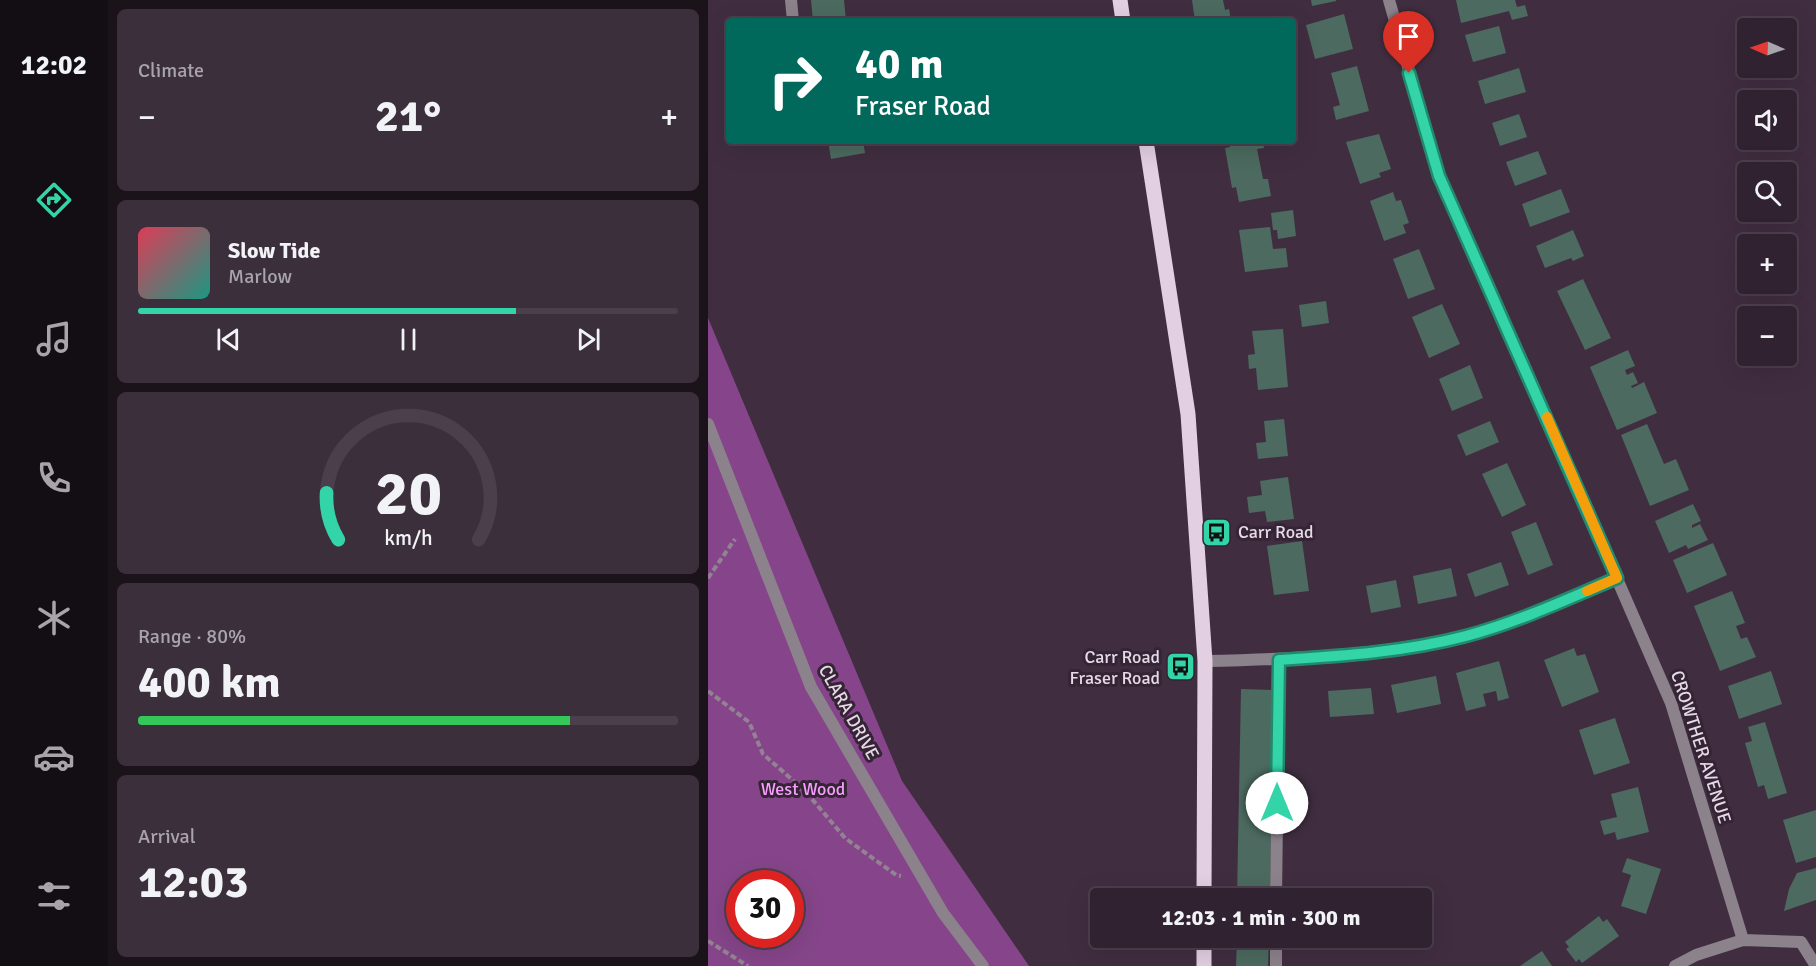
<!DOCTYPE html>
<meta charset="utf-8">
<style>
:root{--surface:#302230;--page:#3c2f3c;--text:#f1f3f6;--muted:#a8a4ab;--line:#4b3f4c;--accent:#33d4a8}
body{margin:0;font-family:Signika,sans-serif;background:var(--page);color:var(--text);height:100vh;display:flex;flex-direction:column;font-size:22px;white-space:nowrap}
*{box-sizing:border-box;margin:0}
p{font-size:20px;color:var(--muted)}
.icon{flex:none;width:33px;height:33px;fill:none;stroke:currentColor;stroke-width:2;stroke-linecap:round;stroke-linejoin:round}
.map{position:relative;flex:1;overflow:hidden}
.panel{display:flex;flex-direction:column;gap:9px;padding:9px;background:#1a131a;width:600px}
.panel>*{flex:none}
.banner{position:absolute;left:18px;top:18px;width:570px;height:126px;border-radius:6px;box-shadow:0 6px 24px #0002,0 0 0 2px var(--line);background:#00695c;color:#fff;overflow:hidden}
.needle{width:39px;rotate:272deg}
.fabs{position:absolute;left:1029px;top:18px;display:grid;gap:12px}
.fabs a{display:grid;place-items:center;width:60px;height:60px;border-radius:6px;background:var(--surface);box-shadow:0 6px 24px #0002,0 0 0 2px var(--line);font-size:30px}
.speed{position:absolute;left:18px;top:870px;display:flex;gap:12px;font-size:30px;font-weight:700;text-align:center}
.speed>*{display:grid;place-content:center;width:78px;height:78px;border-radius:50%;background:var(--surface);box-shadow:0 6px 24px #0002,0 0 0 2px var(--line);line-height:1}
.speed .limit{border:9px solid #d22;background:#fff;color:#111}
.pin{position:absolute;display:grid;place-items:center;width:51px;height:51px;color:#fff;margin:-62px -26px;border-radius:50% 50% 50% 0;rotate:-45deg;box-shadow:0 0 6px #0007}
.pin .icon{rotate:45deg}
.me{position:absolute;width:66px;margin:-33px;rotate:0deg;stroke-linejoin:round;filter:drop-shadow(0 0 4px #0008)}
.turn{display:flex;align-items:center;gap:21px;height:126px;padding:0 30px;font-size:27px}
.turn .icon{width:78px;height:78px;stroke-width:2.5}
.turn b{display:block;font-size:42px;line-height:51px}
.big{font-size:45px;font-weight:800;line-height:1.1}
.panel .card{flex:1;display:flex;flex-direction:column;justify-content:center;gap:9px;min-width:0;padding:0 21px;border-radius:9px;background:var(--page)}
.panel .dial{align-items:center;gap:0}
.dial svg{height:156px;overflow:visible;fill:none;stroke:var(--line);stroke-width:7;stroke-linecap:round;text-anchor:middle}
.dial text{fill:var(--text);stroke:none}
.song{display:flex;align-items:center;gap:18px}
.cover{width:72px;height:72px;border-radius:9px;background:linear-gradient(135deg,hsl(350 70% 55%),hsl(170 70% 35%))}
.played{height:6px;border-radius:3px;background:linear-gradient(90deg,var(--accent) 70%,var(--line) 70%)}
.keys{display:flex;justify-content:space-around;direction:ltr}
.heat{display:flex;justify-content:space-between;align-items:center;font-size:33px;direction:ltr}
.charge{height:9px;border-radius:4px;background:linear-gradient(90deg,#34c759 80%,var(--line) 0)}
.trip{position:absolute;left:382px;top:888px;width:342px;height:60px;border-radius:6px;background:var(--surface);box-shadow:0 6px 24px #0002,0 0 0 2px var(--line);font-weight:800;line-height:60px;text-align:center}
main{display:flex;flex:1;min-height:0}
.dock{display:flex;flex-direction:column;width:108px;justify-content:space-around;align-items:center;background:#130e13;color:var(--muted)}
.dock .icon{width:42px;height:42px}
.dock .on{color:var(--accent)}
.dock b{font-size:27px;color:var(--text)}
.map>svg:first-child{display:block}
.forest{fill:#86458a;fill-rule:evenodd}
.building{fill:#4c6a5f}
.lines{fill:none;stroke-linecap:round;stroke-linejoin:round}
.path{stroke:#928392;stroke-width:4;stroke-dasharray:6 3;stroke-linecap:butt}
.service{stroke:#8b828b;stroke-width:12}
.minor{stroke:#8b828b;stroke-width:12}
.primary{stroke:#e2cfe2;stroke-width:15}
.route-casing{stroke:#218a6d;stroke-width:15}
.route{stroke:#33d4a8;stroke-width:10}
.slow{stroke:#f59e0b;stroke-width:10}
.labels{text-anchor:middle;dominant-baseline:central;stroke-width:6;stroke-linejoin:round;paint-order:stroke}
.poi-label{font-size:18px;fill:#e5dae5;stroke:#352436;text-anchor:start}
.street-label{font-size:18px;fill:#e5dae5;stroke:#352436}
.park-label{font-size:18px;fill:#f79efc;stroke:#352436}
</style>
<main>
<nav class="dock">
<b>12:02</b>
<svg class="icon on" aria-label="directions" viewBox="0 0 24 24"><path d="M12 3l9 9-9 9-9-9zM9 14v-3h6M13 9l2 2-2 2"/></svg>
<svg class="icon" aria-label="music" viewBox="0 0 24 24"><path d="M9 18V5l10-2v13"/><circle cx="6" cy="18" r="3"/><circle cx="16" cy="16" r="3"/></svg>
<svg class="icon" aria-label="phone" viewBox="0 0 24 24"><path d="M5 4h4l2 5-3 2q2 4 5 5l2-3 5 2v4C11 20 4 13 5 4z"/></svg>
<svg class="icon" aria-label="climate" viewBox="0 0 24 24"><path d="M12 3v18M4 7l16 10M4 17L20 7"/></svg>
<svg class="icon" aria-label="car" viewBox="0 0 24 24"><path d="M5 17H2v-5l4-1 3-4h7l3 4 3 1v5h-3M9 17h6M6 11h13"/><circle cx="7" cy="17" r="2"/><circle cx="17" cy="17" r="2"/></svg>
<svg class="icon" aria-label="filters" viewBox="0 0 24 24"><path d="M4 7h16M4 17h16"/><circle cx="9" cy="7" r="2"/><circle cx="15" cy="17" r="2"/></svg>
</nav>
<section class="panel">
<div class="card"><p>Climate</p>
<div class="heat"><a>−</a><b class="big">21°</b><a>+</a></div>
</div>
<div class="card">
<div class="song"><i class="cover"></i><div><b>Slow Tide</b><p>Marlow</p></div></div>
<div class="played"></div>
<div class="keys"><svg class="icon" aria-label="previous" viewBox="0 0 24 24"><path d="M18 5L8 12l10 7zM5 5v14"/></svg><svg class="icon" aria-label="pause" viewBox="0 0 24 24"><path d="M8 5v14M16 5v14"/></svg><svg class="icon" aria-label="next" viewBox="0 0 24 24"><path d="M6 5l10 7-10 7zM19 5v14"/></svg></div>
</div>
<div class="card dial"><svg viewBox="0 0 100 80">
<path d="M14 69A42 42 0 1 1 86 69"/>
<path d="M14 69A42 42 0 0 1 8 45" stroke="#33d4a8"/>
<text x="50" y="56" font-size="32" font-weight="700">20</text>
<text x="50" y="72" font-size="11">km/h</text>
</svg></div>
<div class="card"><p>Range · 80%</p><b class="big">400 km</b><div class="charge"></div></div>
<div class="card"><p>Arrival</p><b class="big">12:03</b></div>
</section>
<div class="map">
<svg width="1108" height="966" viewBox="0 0 1108 966">
<rect width="100%" height="100%" fill="#402e40"/>
<path class="forest" d="M0,318l194,463 127,185h-321zM32,884h50v50h-50z"/>
<path class="building" d="M103,0h33l2,21h-33z
M484,0h31l2,10 4,-1 2,12h-36z
M603,0h25v1l-24,5z
M748,0h59l2,7 8,-2 3,11 -16,4 -3,-9 -48,12z
M636,14l9,35 -38,10 -9,-34z
M791,26l7,27 -33,9 -8,-27z
M649,66l12,45 -33,9 -3,-13 7,-2 -9,-32z
M811,68l7,24 -41,12 -7,-23z
M811,114l8,23 -27,9 -8,-23z
M671,134l12,35 -12,4 2,4 -21,7 -14,-42z
M120,141h35l2,12 -34,6z
M521,141h34l1,7 -7,1 6,30h5l3,17 -32,6 -3,-15 -4,1 -7,-40 5,-1z
M830,151l9,23 -32,12 -9,-24z
M853,189l9,23 -40,15 -8,-23z
M685,192l3,9 5,-1 8,23 -6,2 3,8 -22,8 -14,-40z
M585,210l3,26 -18,3 -1,-9h-4l-2,-17z
M562,227l3,22 13,-1 2,19 -43,5 -6,-42z
M865,230l11,26 -11,5 -2,-3 -26,10 -9,-22z
M711,249l16,40 -27,10 -15,-40z
M875,279l28,59 -26,12 -28,-59z
M618,301l3,22 -27,4 -3,-22z
M734,304l18,40 -31,14 -17,-41z
M575,329l5,58 -30,3 -2,-22 -7,1 -1,-14 7,-1 -3,-23z
M920,350l7,16 -10,4 2,5 6,-3 5,11 -7,3 1,2 12,-6 13,31 -40,17 -27,-63z
M762,365l13,33 -31,13 -13,-32z
M576,419l4,37 -30,3 -2,-16 10,-1 -2,-21z
M782,421l9,21 -33,14 -9,-21z
M939,424l17,40 12,-5 13,31 -39,16 -29,-71z
M799,463l19,42 -24,12 -20,-43z
M580,477l6,42 -27,3 -2,-11 -16,2 -2,-16 15,-2 -2,-14z
M985,504l8,17 -9,4v3l8,-4 8,16 -20,9 -2,-4 -17,8 -14,-32z
M828,522l17,43 -25,10 -17,-43z
M594,541l7,50 -35,4 -7,-49z
M1005,543l14,32 -40,18 -14,-33z
M793,562l8,23 -34,12 -8,-23z
M743,568l6,28 -39,8 -5,-28z
M688,580l5,27 -30,6 -5,-27z
M1024,591l13,32 -9,3 5,13 6,-2 9,20 -36,14 -26,-65z
M866,648l3,8 8,-2 14,38 -37,15 -18,-47z
M791,661l10,37 -11,3 -2,-10 -13,3 3,12 -20,5 -10,-38z
M1063,671l11,33 -43,15 -11,-33z
M728,676l5,28 -44,9 -6,-28z
M663,688l3,26 -44,3 -2,-26z
M533,689l32,1 -3,208h-33z
M907,718l15,45 -36,12 -15,-45z
M1057,722l22,71 -19,6 -4,-14 -6,2 -13,-44 7,-2 -4,-14z
M930,787l11,45 -32,8 -2,-8 -11,3 -4,-14 17,-4 -6,-23z
M1108,810v47l-20,6 -13,-43z
M919,858l34,11 -15,45 -25,-8 10,-31 -9,-3z
M1108,868v32l-32,11 5,-22 8,-16z
M891,916l4,6 4,-3 12,17 -37,27 -3,-4 -3,3 -10,-13 3,-2 -4,-5z
M529,938h32l-1,28h-32z
M834,951l10,15h-32z"/>
<g class="lines">
<path class="path" d="M0,578l27,-39
M0,691l41,31 14,32 43,38 39,46 51,37 5,1
M0,941l40,25"/>
<path class="service" d="M83,0l2,21
M1093,942l15,24"/>
<path class="minor" d="M681,0l50,176 82,182 150,345 72,237
M0,424l103,263 132,226 40,53
M497,661c87,-2 173,-5 259,-25 52,-12 104,-37 153,-58
M568,898l3,-238
M568,966v-28
M967,966l21,-11 47,-15 58,2"/>
<path class="primary" d="M412,0l3,21
M438,141l42,273 17,247 -1,237
M496,966v-28"/>
</g>
<g class="lines">
<defs>
<path id="route" d="M569,803l2,-143c62,-4 126,-8 187,-24 52,-14 102,-37 151,-58l-178,-402 -30,-103"/>
</defs>
<use href="#route" class="route-casing"/>
<use href="#route" class="route"/>
<path class="slow" d="M839,417l70,161 -30,13"/>
</g>
<defs>
<symbol id="bus-square" viewBox="-11 -11 22 22"><rect x="-9" y="-9" width="18" height="18" rx="4" fill="#33d4a8" stroke="#352436"/><path d="M-5-6H5V4H4V6H2V4H-2V6H-4V4H-5ZM-3.5-4V0h7V-4ZM-3.5 1.2v1.5H-2V1.2ZM2 1.2v1.5H3.5V1.2Z" fill="#111"/></symbol>
</defs>
<g fill-rule="evenodd">
<use href="#bus-square" x="492" y="516" width="33" height="33"/>
<use href="#bus-square" x="456" y="650" width="33" height="33"/>
</g>
<g class="labels">
<g class="poi-label">
<text x="530" y="532">Carr Road</text>
<text x="452" y="657" text-anchor="end">Carr Road<tspan x="452" dy="21">Fraser Road</tspan></text>
</g>
<g class="street-label">
<text transform="translate(141 712) rotate(61)">CLARA DRIVE</text>
<text transform="translate(993 747) rotate(72)">CROWTHER AVENUE</text>
</g>
<g class="park-label">
<text x="95" y="789">West Wood</text>
</g>
</g>
</svg>
<div class="fabs">
<a><svg class="needle" viewBox="-14 -14 28 28"><path d="M0-13l5 13h-10z" fill="#e53935"/><path d="M0 13l5-13h-10z" fill="#a8a4ab"/></svg></a>
<a><svg class="icon" aria-label="sound" viewBox="0 0 24 24"><path d="M4 9h4l5-4v14l-5-4H4zM17 9q2 3 0 6"/></svg></a>
<a><svg class="icon" aria-label="search" viewBox="0 0 24 24"><circle cx="10" cy="10" r="6"/><path d="M15 15l6 6"/></svg></a>
<a>+</a>
<a>−</a>
</div>
<div class="speed"><div class="limit">30</div></div>
<div class="pin" style="left:701px;top:73px;background:#d93025"><svg class="icon" aria-label="arrive" viewBox="0 0 24 24"><path d="M6 21V4h12l-3 4 3 4H6"/></svg></div>
<svg class="me" style="left:569px;top:803px" viewBox="-20 -20 40 40"><circle r="19" fill="#fff"/><path d="M0-13L10 11 0 6-10 11z" fill="#33d4a8"/></svg>
<div class="trip">12:03 · 1 min · 300 m</div>
<div class="banner">
<div class="turn"><svg class="icon" aria-label="right" viewBox="0 0 24 24"><path d="M7 20v-9h11M14 6l5 5-5 5"/></svg><div><b>40 m</b>Fraser Road</div></div>
</div>
</div>
</main>
